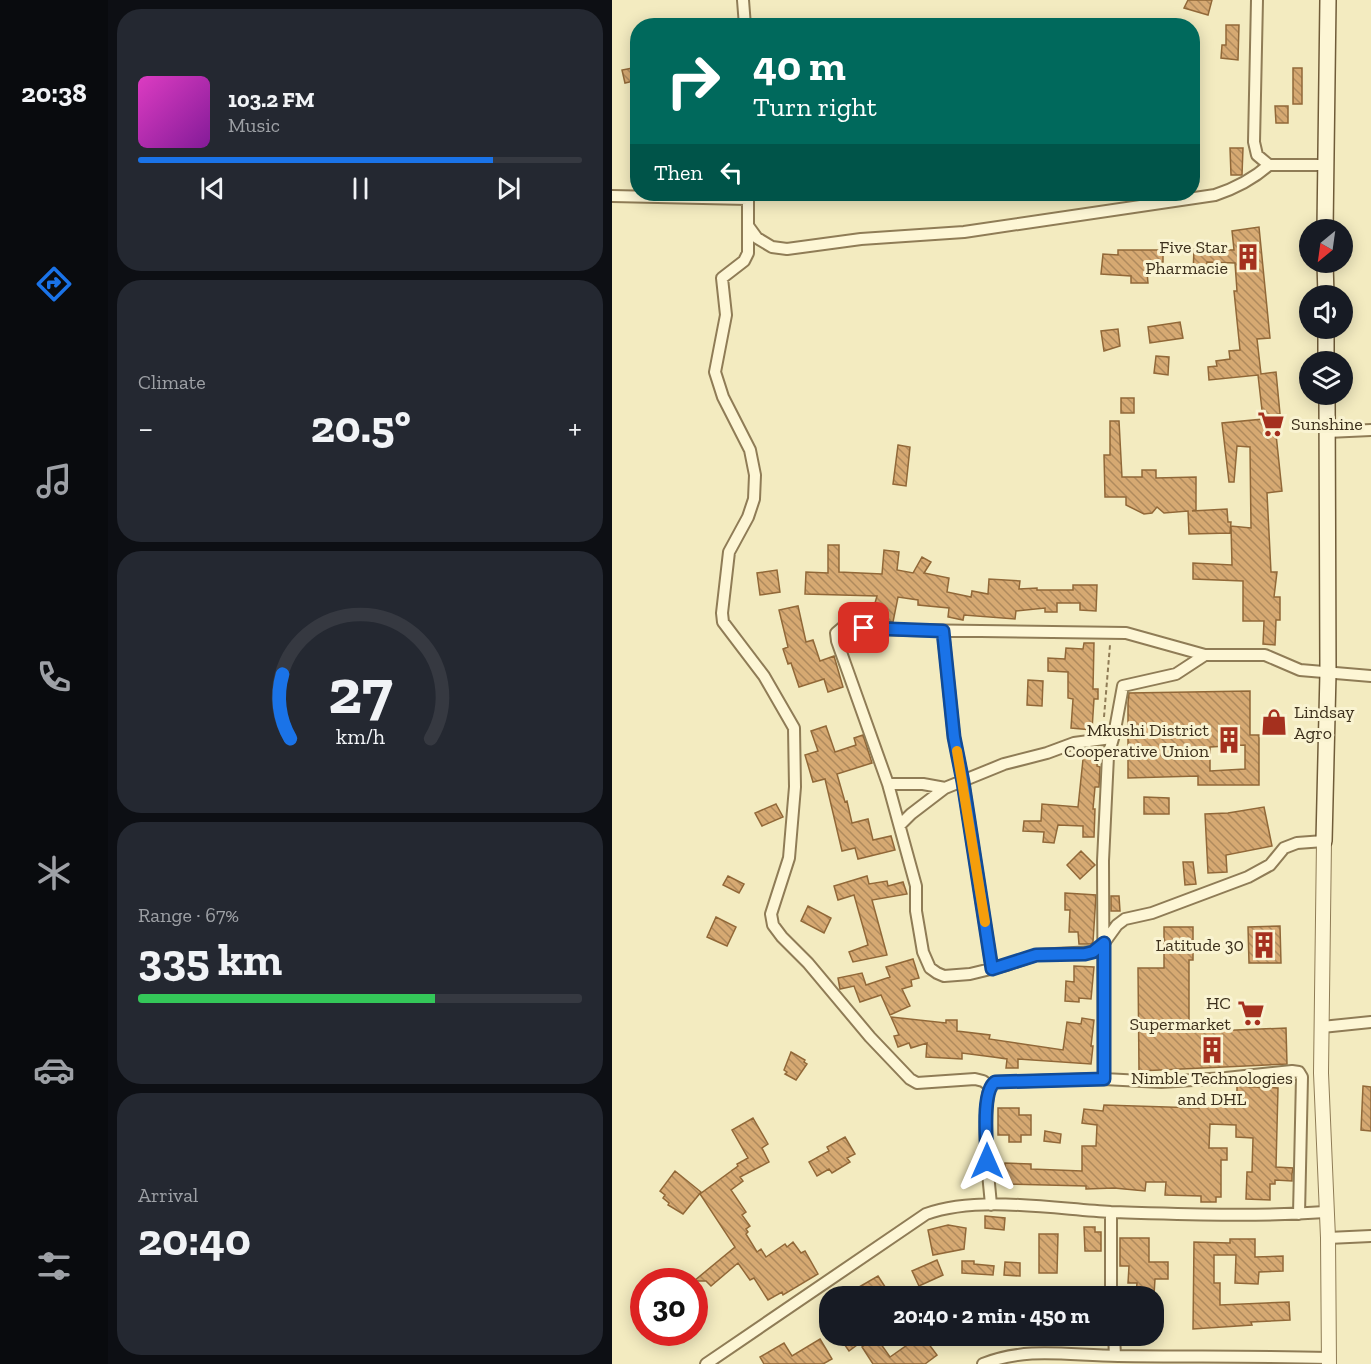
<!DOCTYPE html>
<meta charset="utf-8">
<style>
:root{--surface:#171b24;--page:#242831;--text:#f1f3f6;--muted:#9ea1a6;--line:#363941;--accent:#1a73e8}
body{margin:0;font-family:"Zilla Slab",serif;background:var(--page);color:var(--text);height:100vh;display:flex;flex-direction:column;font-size:22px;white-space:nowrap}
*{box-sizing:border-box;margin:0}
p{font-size:20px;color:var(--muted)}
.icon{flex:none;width:33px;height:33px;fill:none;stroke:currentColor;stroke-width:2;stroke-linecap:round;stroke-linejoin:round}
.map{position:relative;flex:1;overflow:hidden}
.drawer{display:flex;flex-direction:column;gap:9px;padding:9px;background:#0d0f14;width:504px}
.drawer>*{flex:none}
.banner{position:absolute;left:18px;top:18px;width:570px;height:183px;border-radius:24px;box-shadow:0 3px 15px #0003;background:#00695c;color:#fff;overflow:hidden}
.needle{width:39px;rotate:209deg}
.buttons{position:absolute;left:687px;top:219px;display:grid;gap:12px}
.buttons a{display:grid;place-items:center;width:54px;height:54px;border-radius:50%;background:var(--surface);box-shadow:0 3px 15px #0003;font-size:30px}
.speed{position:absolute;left:18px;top:1268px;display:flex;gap:12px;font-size:30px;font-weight:700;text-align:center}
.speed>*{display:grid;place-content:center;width:78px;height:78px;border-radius:50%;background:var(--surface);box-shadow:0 3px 15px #0003;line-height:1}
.speed .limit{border:9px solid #d22;background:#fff;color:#111}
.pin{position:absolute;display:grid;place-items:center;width:51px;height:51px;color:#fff;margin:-26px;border-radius:12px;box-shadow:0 3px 9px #0006}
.me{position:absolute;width:66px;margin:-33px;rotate:0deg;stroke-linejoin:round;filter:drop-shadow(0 0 4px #0008)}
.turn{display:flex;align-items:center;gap:21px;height:126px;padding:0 24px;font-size:27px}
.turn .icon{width:78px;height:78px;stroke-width:2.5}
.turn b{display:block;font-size:42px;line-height:51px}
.then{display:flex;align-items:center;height:57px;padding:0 24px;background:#0003;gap:12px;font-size:22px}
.big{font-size:45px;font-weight:800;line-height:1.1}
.drawer .card{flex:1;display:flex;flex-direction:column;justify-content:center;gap:9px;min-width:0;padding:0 21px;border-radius:24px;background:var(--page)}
.drawer .dial{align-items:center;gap:0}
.dial svg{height:156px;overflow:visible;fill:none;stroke:var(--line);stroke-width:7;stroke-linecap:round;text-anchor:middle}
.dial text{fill:var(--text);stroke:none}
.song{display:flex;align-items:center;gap:18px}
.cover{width:72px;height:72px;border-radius:9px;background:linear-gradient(135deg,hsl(310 70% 55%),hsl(290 70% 35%))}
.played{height:6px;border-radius:3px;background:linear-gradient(90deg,var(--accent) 80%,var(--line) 80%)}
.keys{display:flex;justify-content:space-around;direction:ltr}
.heat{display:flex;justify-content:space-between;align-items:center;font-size:33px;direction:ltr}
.charge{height:9px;border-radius:4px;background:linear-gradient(90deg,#34c759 67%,var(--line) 0)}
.trip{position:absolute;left:207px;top:1286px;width:345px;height:60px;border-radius:24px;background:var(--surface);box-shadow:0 3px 15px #0003;font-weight:800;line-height:60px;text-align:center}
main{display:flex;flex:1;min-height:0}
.menu{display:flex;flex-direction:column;width:108px;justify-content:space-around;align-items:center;background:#090b0e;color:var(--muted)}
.menu .icon{width:42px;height:42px}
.menu .selected{color:var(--accent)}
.menu b{font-size:27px;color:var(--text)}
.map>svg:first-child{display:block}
.building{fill:url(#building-back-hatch);stroke:#916838;stroke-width:1.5;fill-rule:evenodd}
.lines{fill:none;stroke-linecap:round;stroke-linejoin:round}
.minor-casing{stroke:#8f7c56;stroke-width:14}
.tertiary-casing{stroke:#8f7c56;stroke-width:16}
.secondary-casing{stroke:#705c39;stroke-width:18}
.path{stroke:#8f7c56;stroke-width:2;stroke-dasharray:4.5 3;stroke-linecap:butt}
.minor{stroke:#fdf6d5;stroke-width:10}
.tertiary{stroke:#fdf6d5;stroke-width:14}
.secondary{stroke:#fdf6d5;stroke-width:15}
.route-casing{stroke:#114b97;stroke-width:15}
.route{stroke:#1a73e8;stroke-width:10}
.slow{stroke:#f59e0b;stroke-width:10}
.labels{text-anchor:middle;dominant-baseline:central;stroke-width:6;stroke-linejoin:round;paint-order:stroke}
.poi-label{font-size:18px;fill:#3d301c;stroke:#f9f3d1;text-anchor:end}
</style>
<main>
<nav class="menu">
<b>20:38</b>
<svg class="icon selected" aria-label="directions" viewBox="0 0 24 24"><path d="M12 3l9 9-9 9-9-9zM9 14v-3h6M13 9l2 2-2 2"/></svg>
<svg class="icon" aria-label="music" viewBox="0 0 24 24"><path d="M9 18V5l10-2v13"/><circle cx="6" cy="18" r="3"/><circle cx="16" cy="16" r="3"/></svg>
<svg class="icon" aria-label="phone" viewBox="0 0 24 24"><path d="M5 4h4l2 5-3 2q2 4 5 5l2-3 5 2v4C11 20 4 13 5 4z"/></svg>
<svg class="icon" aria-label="climate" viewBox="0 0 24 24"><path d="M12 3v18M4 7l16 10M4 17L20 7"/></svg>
<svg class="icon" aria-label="car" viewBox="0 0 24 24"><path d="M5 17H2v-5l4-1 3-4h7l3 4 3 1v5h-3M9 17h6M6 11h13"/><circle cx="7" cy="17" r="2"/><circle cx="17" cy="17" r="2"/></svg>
<svg class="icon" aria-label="filters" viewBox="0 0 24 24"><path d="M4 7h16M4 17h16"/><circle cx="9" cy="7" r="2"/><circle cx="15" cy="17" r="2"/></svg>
</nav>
<section class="drawer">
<div class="card">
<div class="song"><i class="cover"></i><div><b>103.2 FM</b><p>Music</p></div></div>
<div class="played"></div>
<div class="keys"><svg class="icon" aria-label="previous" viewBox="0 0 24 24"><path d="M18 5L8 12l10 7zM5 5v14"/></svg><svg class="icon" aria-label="pause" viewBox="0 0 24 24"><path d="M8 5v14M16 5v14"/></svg><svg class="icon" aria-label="next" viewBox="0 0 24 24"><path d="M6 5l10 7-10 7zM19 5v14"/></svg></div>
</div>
<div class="card"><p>Climate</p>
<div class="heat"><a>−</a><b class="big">20.5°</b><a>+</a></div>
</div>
<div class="card dial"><svg viewBox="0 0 100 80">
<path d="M14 69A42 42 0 1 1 86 69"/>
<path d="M14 69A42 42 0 0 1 10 36" stroke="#1a73e8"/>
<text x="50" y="56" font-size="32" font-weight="700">27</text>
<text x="50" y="72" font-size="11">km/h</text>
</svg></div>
<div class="card"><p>Range · 67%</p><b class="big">335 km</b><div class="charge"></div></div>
<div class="card"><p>Arrival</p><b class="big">20:40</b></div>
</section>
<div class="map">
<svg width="759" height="1364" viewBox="0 0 759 1364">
<defs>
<pattern id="building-back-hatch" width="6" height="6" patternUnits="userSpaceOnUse" patternTransform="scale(1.5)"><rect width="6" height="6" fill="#d6a972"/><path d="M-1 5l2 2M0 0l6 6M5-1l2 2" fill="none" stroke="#af8a5d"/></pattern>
</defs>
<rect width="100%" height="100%" fill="#f3ebc0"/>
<path class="building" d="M576,0h24l-4,15 -24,-7z
M614,25h13l-1,35 -17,-2 1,-13h4z
M26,67v13l-13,3 -3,-13z
M681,68h9v36h-9z
M663,106h13v17h-12z
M618,148h13l-1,27h-11z
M647,227l11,111 -13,1 4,35 15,-2 4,42 -6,1 8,76 -15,2 4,79h6l-3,25h6v23h-4l-1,25 -12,-1 1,-23h-21v-40l-50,-2v-16l39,2 -1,-39 20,2 -1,-81 -13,-1 -3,36h-5l-7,-59 41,-4 -5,-44 -49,5 -1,-13 9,-1 -1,-5 14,-2 -1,-8 11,-1 -6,-59h3l-2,-28 -28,-1 -1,12h-13l1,-25 40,1 -2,-19z
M506,250h45v12l-17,-1 2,22h-17v-7l-30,-2 2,-20 15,1z
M568,322l3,16 -33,5 -2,-16z
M506,329l2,17 -16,5 -3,-20z
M544,356l13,1 -1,18 -14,-2z
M509,398h13v15h-13z
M498,421h9l3,56h20v-7h14v8l40,-1v33l-4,1 35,-2 1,13h3l-1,11 -41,1 -1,-23 -24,2 -7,-6 -5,6 -8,1 -18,-9v-8h-21l-1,-42h6z
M286,445l12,2 -4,39 -13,-2z
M216,545h11v27l43,2 2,-24 15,2 -2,18 16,3 9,-16 9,5 -7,11 25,5 -2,14 24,5 1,-6 16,3 1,-15 31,2 -1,8 18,-1v2h36v-5h24l-1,26 -16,-1v-7h-23v9h-12v-4l-29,3 -1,8 -51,-4 -1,5 -15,-3 1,-9 -31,-3v-5l-20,-3 -5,25 -11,-1 -11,-4 6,-21 -72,-2 1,-22 22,1z
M165,570l3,22 -20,3 -3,-22z
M186,606l8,36 7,-2 7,21 14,-5 9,31 -15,5 -4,-13 -25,8 -8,-24 -3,1 -5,-15 5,-2 -9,-37z
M472,643h10l-1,46h5v10h-4l-2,31 -21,-2 2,-29 -5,-1v-26l-20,-1v-13l17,1 1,-11 17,1z
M416,680l15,1 -1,25 -15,-1z
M638,691v44h9v50h-61v-9l-70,2v-75l1,-10zM633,745v24l-35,2v-24z
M214,726l9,26 21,-7 -2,-7 9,-3 9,28 -35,11 8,28 2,-1 5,22 16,-4 5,21 18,-4 4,14 -37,9 -3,-11 -13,3 -17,-72 -12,3 -8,-27 13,-4 -7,-20z
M472,750h14l-1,16 3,1 -1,20h-4l-2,22h2l-1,28h-11v-11l-25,-1 -4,18 -11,-1 1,-10 -21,-1 1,-10h17l1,-17 36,3z
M532,797l25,1v16h-25z
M164,804l7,13 -21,9 -7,-13z
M652,807l8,39 -46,9 1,17 -19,1 -3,-59 23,-1z
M469,851l14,14 -15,14 -13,-14z
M571,862h10l3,22 -11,1z
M116,876l16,8 -5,9 -16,-8z
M255,876l2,8 18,-3 1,5 15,-4 4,12 -35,6 15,55 -34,7 -4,-10 19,-7 -3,-11 -11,-39 -16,5 -4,-14z
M453,893l31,2 -3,47 -2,2h-12l-1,-12h-9l1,-22h-5z
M499,896h8l1,15h-9z
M196,906l23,12 -7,15 -23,-12z
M104,917l20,10 -9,19 -20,-9z
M668,926l1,37h-32l-1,-36z
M552,927h29v33h-4v72l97,-4 1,36 -148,7 -1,-103h26z
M301,959l6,19 -8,2 1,6 -10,3 8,17 -20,9 -9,-20 -21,7 -6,-16 -14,3 -2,-11 24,-5 4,12 24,-8 -4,-10z
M462,966l20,1 -3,32 -12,-1v4l-14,-1 1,-20 8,1z
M279,1017l55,6v-3h11v11l33,4 -1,4 74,11 4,-28 14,2 1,-6 12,2 -3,26h2l-2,18 -73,-5v9h-12l1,-9 -14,-2 -31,-4v6l-36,-2 1,-14 -16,5 -2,-5 -11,4 -4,-11 5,-1z
M179,1052l14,8 -1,2 3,2 -11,16 -11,-6 2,-2 -3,-2z
M625,1086l41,2 -2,79 17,1 -1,6v7l-17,-1v4h-5v16l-24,-1 1,-27h5l1,-34 -17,-1v-12l-26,-1 -1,24h18v12h-6v37h-5v5h-15v-6l-36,-1 1,-13h-20l-1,9 -31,-3 -28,1v-3l-82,-2 1,-21 26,1v5l51,2v-25h14l1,-21 -15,-2 2,-14 19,2 1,-6 95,3v-3l38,1z
M751,1086l8,1v44l-10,-1z
M386,1108h21v7h12v20h-10v7h-12v-7h-11z
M141,1118l15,26 -6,4 7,14 -29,15 3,4 -12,9 15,22 -4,3 8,11 -4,3 2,3 -2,2 11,18 4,-3 5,8 19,-13 2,3 6,-5 8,11 4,-2 13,23 -35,21 -1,-3 -14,8 -14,-22 -4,2 -12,-17 -27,23 -5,-5h-12l41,-34 -35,-53 38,-28 -1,-2 11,-6 -16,-28z
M433,1131l16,3 -1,9 -16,-2z
M233,1137l10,17 -8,4 3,4 -18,11 -3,-4 -12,7 -8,-14 20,-11 -2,-4z
M63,1171l26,21 -18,22 -15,-9 1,-2 -6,-5 2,-3 -5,-4z
M373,1216l20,2 -1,12 -19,-2z
M336,1225l18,3 -2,21 -31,6 -5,-25z
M472,1227h11v5h6v19h-16z
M427,1234h19l-1,39h-18z
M508,1238h29v24h19v17h-13l-1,16 -18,-1 1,-11h-9l1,-17h-9z
M618,1239h25v18l28,-1v15l-24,1 -1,12 -23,-1 1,-28h-22v28h6v22l69,-3 1,18 -39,2 1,3 -59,4 1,-87 36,1z
M325,1260l6,15 -24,11 -7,-15z
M350,1261h12v3l20,2 -1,9 -31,-2z
M393,1262l15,1v13l-16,-1z
M266,1276l13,20h-26l-6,-9z
M240,1335h5l4,7 -12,9 -7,-10z
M296,1335h14l15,20 -12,9h-52l-11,-17 14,-10 14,20 17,-12 -5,-6z
M208,1339l12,20 -9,5h-59l-4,-7 24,-14 8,13z"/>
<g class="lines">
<defs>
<path id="minor" d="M131,0l2,26
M645,0l-3,142 3,13 12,10
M136,194v59l-4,8 -22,17 4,37 -11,57 8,25 27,53 5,25 -1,24 -6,18 -19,35 -7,61 1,9 41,54 30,52 1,59 -6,71 -18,56 2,11 9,12 26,26 62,74 40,42 7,4 58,-4 8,2 7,5
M0,196l136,3
M137,227l8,11 15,9 15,2 74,-10 103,-7 251,-37c21,-7 37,-15 54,-30h56
M715,432l44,-2
M331,631l11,106 9,45 29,187
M276,784h35l22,4
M288,825l11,-11 34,-26 59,-24 43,-11 27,-10 30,-4 10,-4 9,-49 53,-12 29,-19
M712,841l-27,2 -13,5 -14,17 -22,12 -96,36 -27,6 -8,6 -13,18 -11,9 -57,3 -29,10 -37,9 -26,2 -7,-3 -7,-5 -7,-16 -7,-41v-25l-28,-102 -51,-143 -1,-8 7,-6 63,3 220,3 79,22h60l35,15 71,6
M710,1027l49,-5
M492,1079l-1,-218 5,-105 6,-21
M379,1205c-3,-35 -10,-85 -1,-119l5,-4 109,-3 57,3 65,-4 66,-7 7,1 3,5 -3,137
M499,1212v84
M716,1238l43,-2
M502,1335l1,21
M94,1364l220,-150c52,-19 129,-5 185,-2 71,2 144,5 214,0
M371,1364c44,-18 89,-8 135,-8 70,1 140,0 210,2"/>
<path id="tertiary" d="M712,841l-3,232 7,165 1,126"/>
<path id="secondary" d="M713,230l3,-230
M713,262l1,34
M714,328v34
M712,841l4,-168 -1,-279"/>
</defs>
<use href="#minor" class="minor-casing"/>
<use href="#tertiary" class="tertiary-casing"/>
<use href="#secondary" class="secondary-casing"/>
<path class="path" d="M492,717l6,-72"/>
<use href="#minor" class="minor"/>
<use href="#tertiary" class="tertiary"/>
<use href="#secondary" class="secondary"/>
</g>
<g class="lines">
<defs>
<path id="route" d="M252,628l79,3 11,106 9,45 29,187 44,-14 49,-1 8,-2 11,-9v136l-109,3c-14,10 -8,62 -8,79"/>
</defs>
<use href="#route" class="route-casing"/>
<use href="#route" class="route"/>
<path class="slow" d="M345,751l28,171"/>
</g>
<defs>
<symbol id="building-bare" viewBox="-9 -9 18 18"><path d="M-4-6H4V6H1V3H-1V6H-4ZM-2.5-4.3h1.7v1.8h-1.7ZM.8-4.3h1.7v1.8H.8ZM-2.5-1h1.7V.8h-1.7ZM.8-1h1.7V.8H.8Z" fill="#a5301e" stroke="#f9f3d1" stroke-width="2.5" paint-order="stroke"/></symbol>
<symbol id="supermarket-bare" viewBox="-9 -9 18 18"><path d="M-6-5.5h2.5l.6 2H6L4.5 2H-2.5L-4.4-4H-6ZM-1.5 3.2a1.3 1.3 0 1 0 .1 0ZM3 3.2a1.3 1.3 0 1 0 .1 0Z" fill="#a5301e" stroke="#f9f3d1" stroke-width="2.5" paint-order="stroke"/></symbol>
<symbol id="shop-bare" viewBox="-9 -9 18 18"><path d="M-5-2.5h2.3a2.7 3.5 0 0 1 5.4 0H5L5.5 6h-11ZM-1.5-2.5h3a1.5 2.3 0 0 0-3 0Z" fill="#a5301e" stroke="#f9f3d1" stroke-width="2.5" paint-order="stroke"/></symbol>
</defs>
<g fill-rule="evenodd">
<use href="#building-bare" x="617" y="238" width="38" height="38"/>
<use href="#supermarket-bare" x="640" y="405" width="38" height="38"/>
<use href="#shop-bare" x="643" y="703" width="38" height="38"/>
<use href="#building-bare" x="598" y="721" width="38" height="38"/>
<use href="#building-bare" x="633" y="926" width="38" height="38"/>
<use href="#supermarket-bare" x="620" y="994" width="38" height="38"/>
<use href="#building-bare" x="581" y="1031" width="38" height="38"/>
</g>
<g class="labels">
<g class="poi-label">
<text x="616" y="247">Five Star<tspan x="616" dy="21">Pharmacie</tspan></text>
<text x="679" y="424" text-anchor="start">Sunshine</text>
<text x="682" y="712" text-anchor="start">Lindsay<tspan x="682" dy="21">Agro</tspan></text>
<text x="597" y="730">Mkushi District<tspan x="597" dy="21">Cooperative Union</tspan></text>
<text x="632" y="945">Latitude 30</text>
<text x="619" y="1003">HC<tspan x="619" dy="21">Supermarket</tspan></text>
<text x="600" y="1078" text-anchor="middle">Nimble Technologies<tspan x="600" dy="21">and DHL</tspan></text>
</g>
</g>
</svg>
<div class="buttons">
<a><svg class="needle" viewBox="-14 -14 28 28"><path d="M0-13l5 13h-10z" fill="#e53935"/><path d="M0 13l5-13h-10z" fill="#9ea1a6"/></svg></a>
<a><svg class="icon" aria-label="sound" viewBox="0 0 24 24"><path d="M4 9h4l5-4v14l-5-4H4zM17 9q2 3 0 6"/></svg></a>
<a><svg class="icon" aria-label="layers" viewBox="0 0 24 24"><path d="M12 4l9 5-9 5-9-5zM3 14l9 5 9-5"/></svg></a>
</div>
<div class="speed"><div class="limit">30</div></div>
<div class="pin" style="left:252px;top:628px;background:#d93025"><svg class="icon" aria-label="arrive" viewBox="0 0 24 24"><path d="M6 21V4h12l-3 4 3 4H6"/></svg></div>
<svg class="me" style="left:375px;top:1161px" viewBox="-20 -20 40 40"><path d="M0-17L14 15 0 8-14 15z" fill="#1a73e8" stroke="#fff" stroke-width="4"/></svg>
<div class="trip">20:40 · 2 min · 450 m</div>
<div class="banner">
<div class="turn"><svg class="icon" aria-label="right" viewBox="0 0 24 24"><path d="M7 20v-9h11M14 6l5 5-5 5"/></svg><div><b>40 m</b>Turn right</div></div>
<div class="then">Then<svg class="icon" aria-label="left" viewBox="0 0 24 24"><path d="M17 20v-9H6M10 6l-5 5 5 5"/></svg></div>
</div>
</div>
</main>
